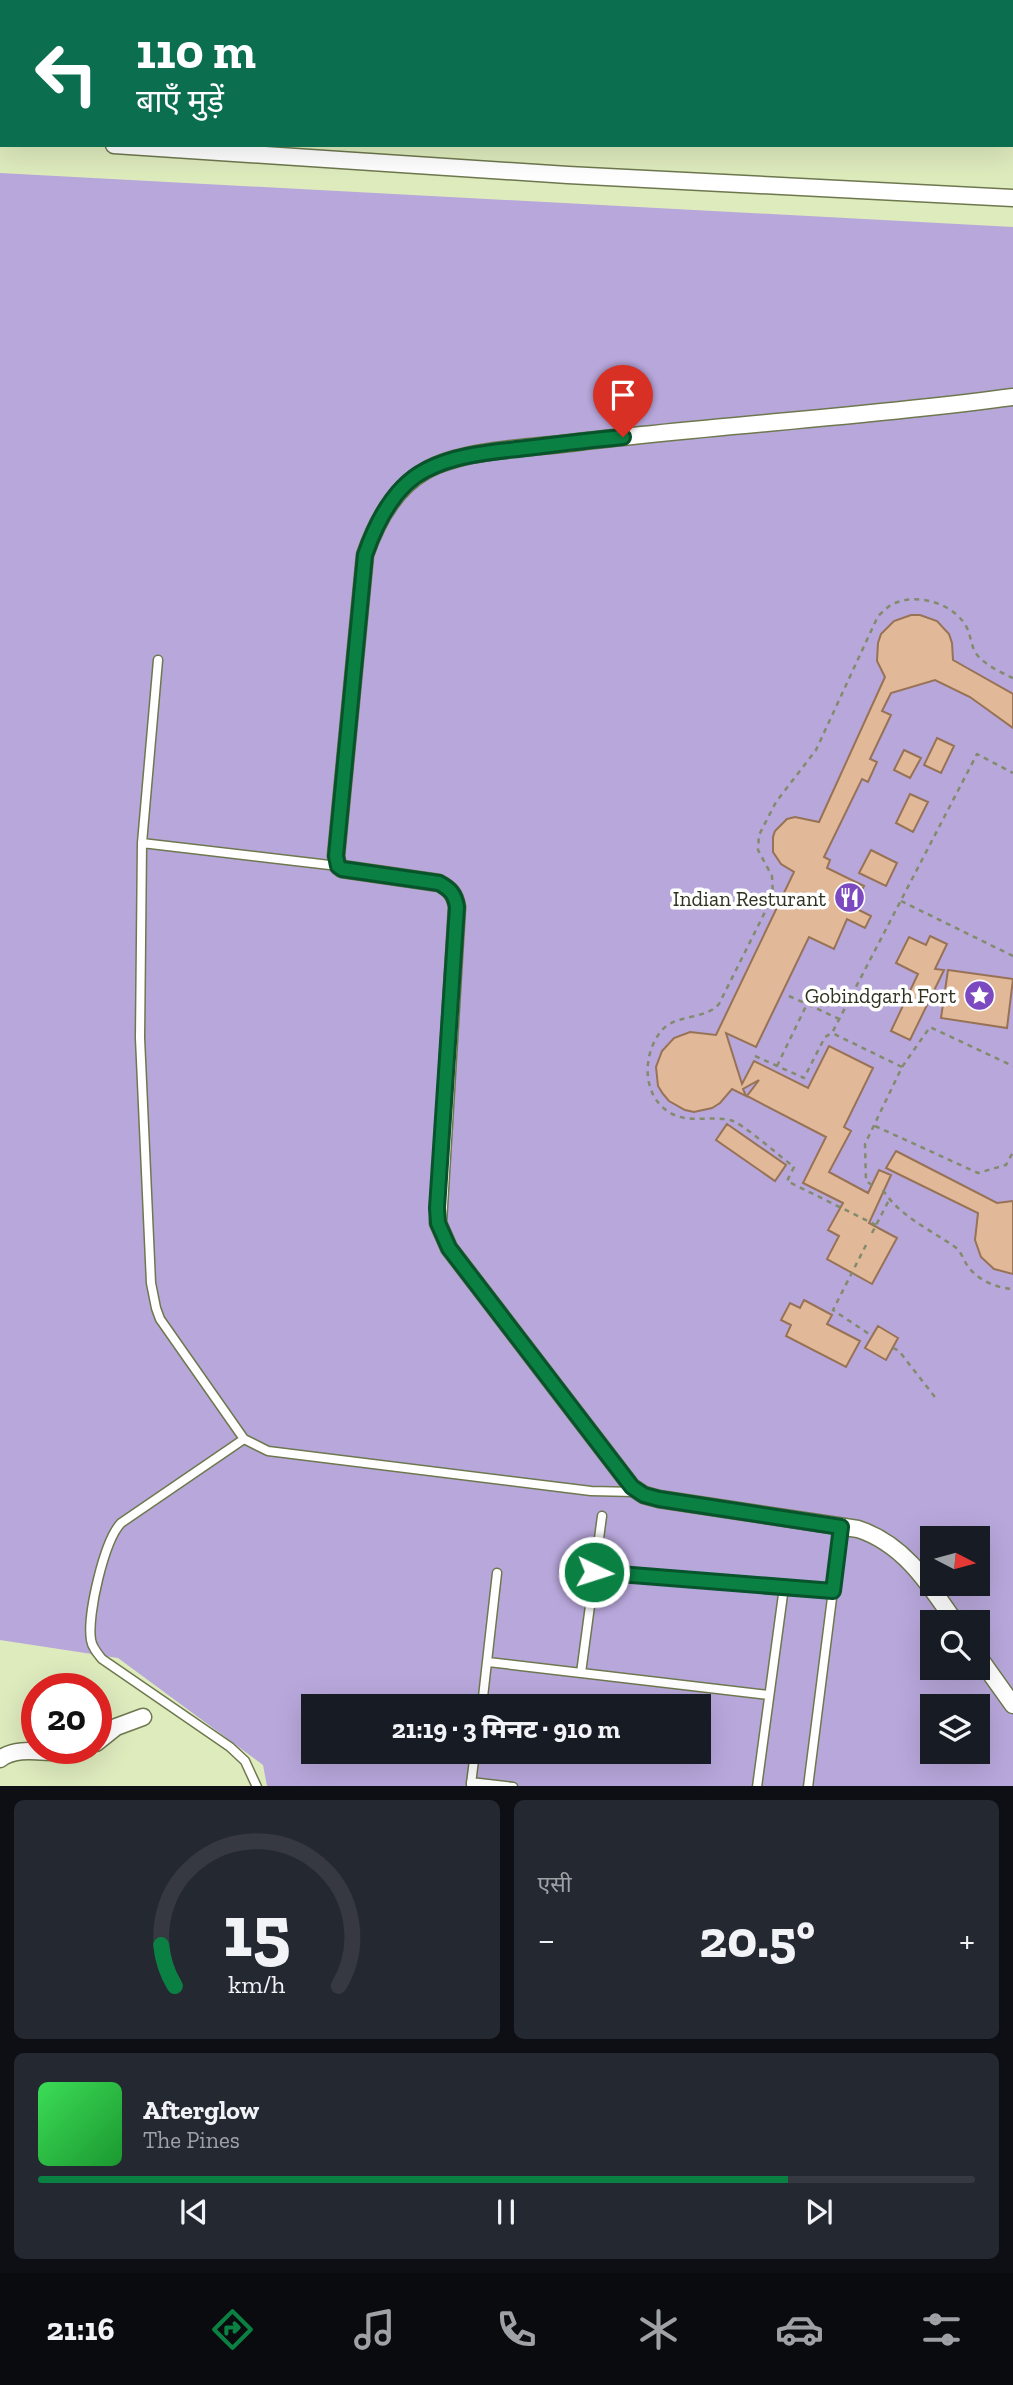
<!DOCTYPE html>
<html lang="hi">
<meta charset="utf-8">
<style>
:root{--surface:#171b24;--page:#242831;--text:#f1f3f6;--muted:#9ea1a6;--line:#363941;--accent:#0b8043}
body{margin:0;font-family:"Zilla Slab","Noto Sans Devanagari",serif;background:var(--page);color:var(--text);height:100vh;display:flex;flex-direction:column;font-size:26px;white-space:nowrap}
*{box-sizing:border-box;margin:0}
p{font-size:23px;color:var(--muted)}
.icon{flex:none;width:38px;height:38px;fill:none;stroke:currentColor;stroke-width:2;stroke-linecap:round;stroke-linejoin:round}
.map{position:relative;height:1786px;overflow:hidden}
.side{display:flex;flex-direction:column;gap:14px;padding:14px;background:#0d0f14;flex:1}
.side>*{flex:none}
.guide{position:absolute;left:0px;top:0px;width:1013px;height:147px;box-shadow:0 7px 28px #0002;background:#0b6e4f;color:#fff;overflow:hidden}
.needle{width:46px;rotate:96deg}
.buttons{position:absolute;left:920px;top:1526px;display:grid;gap:14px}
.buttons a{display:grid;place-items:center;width:70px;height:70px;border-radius:0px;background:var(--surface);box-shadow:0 7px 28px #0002;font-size:35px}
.speed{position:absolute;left:21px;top:1673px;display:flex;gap:14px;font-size:35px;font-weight:700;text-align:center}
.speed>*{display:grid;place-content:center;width:91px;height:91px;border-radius:50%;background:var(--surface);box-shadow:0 7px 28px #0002;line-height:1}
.speed .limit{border:10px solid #d22;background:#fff;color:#111}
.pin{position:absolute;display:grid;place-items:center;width:60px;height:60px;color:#fff;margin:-72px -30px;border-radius:50% 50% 50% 0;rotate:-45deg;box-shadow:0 0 7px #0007}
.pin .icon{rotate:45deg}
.me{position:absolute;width:77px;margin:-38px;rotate:94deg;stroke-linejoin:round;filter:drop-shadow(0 0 5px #0008)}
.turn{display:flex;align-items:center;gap:24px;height:147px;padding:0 21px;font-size:32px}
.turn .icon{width:91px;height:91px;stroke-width:2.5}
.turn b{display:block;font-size:49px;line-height:60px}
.big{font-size:52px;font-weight:800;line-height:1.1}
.side .widget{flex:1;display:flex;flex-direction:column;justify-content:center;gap:10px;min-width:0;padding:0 24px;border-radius:10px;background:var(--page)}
.side .dial{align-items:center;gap:0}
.dial svg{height:182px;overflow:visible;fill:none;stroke:var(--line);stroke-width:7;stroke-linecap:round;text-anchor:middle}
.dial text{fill:var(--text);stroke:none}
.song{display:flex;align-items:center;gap:21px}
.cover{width:84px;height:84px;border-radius:10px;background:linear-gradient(135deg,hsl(130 70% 55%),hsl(130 70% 35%))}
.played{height:7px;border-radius:4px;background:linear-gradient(90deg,var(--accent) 80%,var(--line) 80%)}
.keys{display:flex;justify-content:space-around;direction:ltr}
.heat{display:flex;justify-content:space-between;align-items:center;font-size:38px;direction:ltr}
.side .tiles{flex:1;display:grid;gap:14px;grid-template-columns:1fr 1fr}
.widget:last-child{grid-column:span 2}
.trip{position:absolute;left:301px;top:1694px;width:410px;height:70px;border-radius:0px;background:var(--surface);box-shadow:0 7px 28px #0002;font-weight:800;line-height:70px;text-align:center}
.tabs{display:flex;height:112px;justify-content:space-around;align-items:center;background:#090b0e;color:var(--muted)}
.tabs .icon{width:49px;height:49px}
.tabs .selected{color:var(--accent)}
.tabs b{font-size:32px;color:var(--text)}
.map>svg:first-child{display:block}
.green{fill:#b8a7db;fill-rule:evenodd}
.building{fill:#e1b999;stroke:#977255;stroke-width:2}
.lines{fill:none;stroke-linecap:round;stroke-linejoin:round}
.lane-casing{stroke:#6e784e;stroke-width:11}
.street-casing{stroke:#6e784e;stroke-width:19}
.secondary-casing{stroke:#6e784e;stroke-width:24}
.path{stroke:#828b6b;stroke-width:2.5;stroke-dasharray:5 5;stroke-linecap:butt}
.lane{stroke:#fff;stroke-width:8}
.street{stroke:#fff;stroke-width:16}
.secondary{stroke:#f7d3e0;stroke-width:21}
.route-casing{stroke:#07532c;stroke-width:18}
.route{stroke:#0b8043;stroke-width:12}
.labels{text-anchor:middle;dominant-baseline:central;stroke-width:7;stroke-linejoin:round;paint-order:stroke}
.poi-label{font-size:21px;fill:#2e3220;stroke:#fff;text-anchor:end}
</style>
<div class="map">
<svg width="1013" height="1787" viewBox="0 0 1013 1787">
<rect width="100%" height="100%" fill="#deebbd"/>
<path class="green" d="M0,173l1013,54v1559h-746l-4,-21 -145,-107 -118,-18zM933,1538h45v46h-45zM933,1622h45v46h-45zM313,1706h385v46h-385zM933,1706h45v46h-45z"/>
<path class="building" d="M911,615h9l17,6 12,13 3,9 1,17 60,34v34l-43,-31 -35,-17 -44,13 -9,18 9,4 -21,44 7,3 -9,20 -6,-3 -38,78 6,3 -3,8 37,18 -11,21 18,9 -6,12 -18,-9 -13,30 -25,-12 -53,110 -30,-14 16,51 12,-23 54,27 21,-42 44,22 -29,59 7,4 -22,41 39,21 11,-23 12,5 -22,48 28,15 -25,46 -45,-25 12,-23 -11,-6 15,-27 -40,-20 23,-46 -79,-41 12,-16 -16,9 3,7 -14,-7 -12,14 -8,5 -18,4 -9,-2 -16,-9 -6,-7 -5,-8 -2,-19 6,-16 12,-13 16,-6 26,3 78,-163 -13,-8 -8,-12v-15l2,-6 12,-12 8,-2 24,5 66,-145 -8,-16 1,-18 3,-9 13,-13z
M937,738l17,8 -13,27 -17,-8z
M904,750l17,8 -11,20 -16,-8z
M910,794l18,8 -15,30 -17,-9z
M871,850l26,13 -11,23 -27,-13z
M930,936l17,8 -12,25 9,1 -34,70 -19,-9 27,-57 -22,-11 13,-26 17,8z
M948,970l65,9 -6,49 -66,-10z
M727,1124l59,41 -11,16 -59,-41z
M896,1151l101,52 16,-2v73l-19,-5 -13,-12 -6,-17 3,-27 -92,-45z
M804,1300l28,15 -5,9 33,17 -14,26 -60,-31 5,-11 -10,-5 9,-17 10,5z
M878,1326l20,12 -12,22 -21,-12z"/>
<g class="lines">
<defs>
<path id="lane" d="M158,660l-16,183 -2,195 11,245 5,25 4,11 84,120 24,12 323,40 44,1
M142,843l196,23
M244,1439l-123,84c-17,18 -34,92 -30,117 1,7 6,13 11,19l128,88 15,14 12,26
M594,1572l239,19
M488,1662l281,33
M581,1673l21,-157
M482,1706l15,-133
M471,1782l42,5
M471,1784l4,-32
M757,1787l27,-200
M808,1787l33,-260"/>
<path id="street" d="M6,0l3,2
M229,0l2,2
M924,0l2,2
M245,2l1,-2
M410,2l1,-2
M1012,70l1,1
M0,130h2
M114,145l454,30 445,23
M955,1622c-26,-38 -51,-78 -97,-93l-199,-30 -15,-4 -12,-8 -183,-239 -11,-25 19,-316c-2,-13 -7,-18 -18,-24l-97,-14 -4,-3 -2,-10 29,-301c11,-32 28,-66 60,-84 36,-21 103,-23 145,-28 147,-18 296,-26 443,-46
M978,1656l35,49
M96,1743l20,-16 27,-10
M0,1759c24,-18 61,2 88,-11"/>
<path id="secondary" d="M55,2l1,-2
M0,70l2,-2"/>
</defs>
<use href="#lane" class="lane-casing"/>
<use href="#street" class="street-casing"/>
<use href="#secondary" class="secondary-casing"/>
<path class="path" d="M901,901l112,55
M789,996l18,8
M755,1056l49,22 21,-41 7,-4
M777,1066l30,-62 32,15
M902,1067l-70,-34 145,-279 36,19
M875,1126l103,47 28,-8 7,-13
M872,1185l-6,-4 -1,-37 37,-77 28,-40 83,39
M883,1190c16,26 48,40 72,57 6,4 8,12 12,18 10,15 29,23 46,24
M876,1225l-89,-44 7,-14c-12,-9 -53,-45 -64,-47 -18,-4 -36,2 -53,-4 -35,-13 -37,-60 -15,-86 14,-16 43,-10 57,-26l54,-108 -1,-20 -14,-26 1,-15 17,-33 40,-52 62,-134c6,-5 11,-11 17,-13 24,-10 60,1 72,25 5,11 4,22 13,30 9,9 22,15 33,20
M872,1233l17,-33
M866,1245l-33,65 39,26
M893,1348l6,3 39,50"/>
<use href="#lane" class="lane"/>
<use href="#street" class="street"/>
<use href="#secondary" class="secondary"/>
</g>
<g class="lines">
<defs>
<path id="route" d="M594,1572l239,19 8,-64 -182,-28 -15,-4 -12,-8 -183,-239 -11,-25 -1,-15 20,-301c-2,-13 -7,-18 -18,-24l-97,-14 -4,-3 -2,-10 29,-301c11,-32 29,-69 61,-85 30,-16 67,-18 100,-22 32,-4 65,-8 97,-11"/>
</defs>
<use href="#route" class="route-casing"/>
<use href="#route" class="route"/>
</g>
<defs>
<symbol id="restaurant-disc" viewBox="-11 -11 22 22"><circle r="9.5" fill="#7c49c0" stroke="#fff"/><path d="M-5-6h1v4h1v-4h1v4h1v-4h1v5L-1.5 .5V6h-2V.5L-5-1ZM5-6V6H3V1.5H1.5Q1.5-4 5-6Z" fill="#fff"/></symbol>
<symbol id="sight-disc" viewBox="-11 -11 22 22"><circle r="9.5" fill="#7c49c0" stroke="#fff"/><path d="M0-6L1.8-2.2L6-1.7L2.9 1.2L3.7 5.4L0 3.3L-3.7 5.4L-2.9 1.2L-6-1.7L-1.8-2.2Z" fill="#fff"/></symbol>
</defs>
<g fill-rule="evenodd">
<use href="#restaurant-disc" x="832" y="880" width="35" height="35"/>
<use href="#sight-disc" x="962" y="978" width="35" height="35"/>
</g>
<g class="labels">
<g class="poi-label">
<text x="826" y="898">Indian Resturant</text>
<text x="956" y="995">Gobindgarh Fort</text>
</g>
</g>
</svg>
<div class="buttons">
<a><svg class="needle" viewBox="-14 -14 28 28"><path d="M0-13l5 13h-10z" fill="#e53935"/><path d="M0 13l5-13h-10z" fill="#9ea1a6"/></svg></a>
<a><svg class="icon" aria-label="search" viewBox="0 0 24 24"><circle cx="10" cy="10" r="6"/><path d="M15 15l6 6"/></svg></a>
<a><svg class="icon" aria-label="layers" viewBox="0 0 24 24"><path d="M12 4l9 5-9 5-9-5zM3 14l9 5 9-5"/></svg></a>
</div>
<div class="speed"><div class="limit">20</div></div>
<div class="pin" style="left:623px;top:437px;background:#d93025"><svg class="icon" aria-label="arrive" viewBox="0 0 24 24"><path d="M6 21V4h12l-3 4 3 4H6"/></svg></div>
<svg class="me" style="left:594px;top:1572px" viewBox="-20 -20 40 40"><circle r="17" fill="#0b8043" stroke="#fff" stroke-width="3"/><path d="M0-11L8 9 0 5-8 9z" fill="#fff"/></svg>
<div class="trip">21:19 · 3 मिनट · 910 m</div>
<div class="guide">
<div class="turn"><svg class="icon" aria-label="left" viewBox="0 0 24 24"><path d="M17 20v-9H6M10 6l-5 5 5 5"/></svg><div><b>110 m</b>बाएँ मुड़ें</div></div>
</div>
</div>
<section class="side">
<div class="tiles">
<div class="widget dial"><svg viewBox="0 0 100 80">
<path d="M14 69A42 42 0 1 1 86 69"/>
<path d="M14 69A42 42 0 0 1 8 51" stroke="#0b8043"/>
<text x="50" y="56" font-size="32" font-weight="700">15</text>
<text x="50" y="72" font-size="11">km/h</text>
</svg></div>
<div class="widget"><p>एसी</p>
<div class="heat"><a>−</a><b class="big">20.5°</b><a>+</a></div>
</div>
<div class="widget">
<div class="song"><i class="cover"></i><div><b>Afterglow</b><p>The Pines</p></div></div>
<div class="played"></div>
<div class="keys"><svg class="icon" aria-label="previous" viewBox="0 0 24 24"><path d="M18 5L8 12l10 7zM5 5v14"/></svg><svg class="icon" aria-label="pause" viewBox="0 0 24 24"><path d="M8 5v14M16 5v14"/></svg><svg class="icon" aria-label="next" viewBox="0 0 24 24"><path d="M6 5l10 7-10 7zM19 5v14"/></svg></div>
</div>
</div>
</section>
<nav class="tabs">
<b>21:16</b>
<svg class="icon selected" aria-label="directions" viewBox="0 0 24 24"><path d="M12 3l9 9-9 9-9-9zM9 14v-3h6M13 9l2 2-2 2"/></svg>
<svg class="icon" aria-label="music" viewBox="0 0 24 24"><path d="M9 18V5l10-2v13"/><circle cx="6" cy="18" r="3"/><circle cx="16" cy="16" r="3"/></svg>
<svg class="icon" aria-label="phone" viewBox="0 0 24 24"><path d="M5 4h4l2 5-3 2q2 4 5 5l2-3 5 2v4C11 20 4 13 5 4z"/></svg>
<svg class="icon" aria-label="climate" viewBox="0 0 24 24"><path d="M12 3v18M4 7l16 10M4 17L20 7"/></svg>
<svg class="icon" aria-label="car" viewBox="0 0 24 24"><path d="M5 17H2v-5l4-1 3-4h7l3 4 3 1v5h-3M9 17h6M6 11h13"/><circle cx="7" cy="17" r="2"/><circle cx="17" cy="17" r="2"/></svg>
<svg class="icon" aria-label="filters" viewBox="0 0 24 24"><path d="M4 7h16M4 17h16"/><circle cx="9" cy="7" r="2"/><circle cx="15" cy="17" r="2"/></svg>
</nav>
